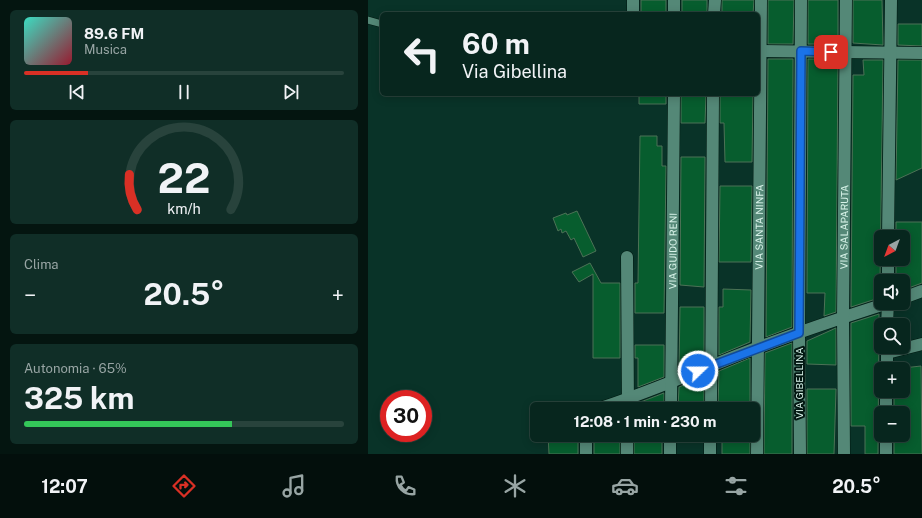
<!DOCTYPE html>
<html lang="it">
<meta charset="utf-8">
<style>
:root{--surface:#07261e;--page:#102e27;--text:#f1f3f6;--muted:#98a5a4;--line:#28433c;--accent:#d93025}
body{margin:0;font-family:"Public Sans",sans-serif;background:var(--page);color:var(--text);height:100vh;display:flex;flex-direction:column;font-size:15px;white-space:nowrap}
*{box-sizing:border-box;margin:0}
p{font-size:13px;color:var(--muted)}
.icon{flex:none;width:22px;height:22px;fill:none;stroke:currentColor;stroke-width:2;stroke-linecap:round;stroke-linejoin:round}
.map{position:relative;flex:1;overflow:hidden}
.sheet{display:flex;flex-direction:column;gap:10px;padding:10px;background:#041510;width:368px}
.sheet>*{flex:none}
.guide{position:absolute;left:12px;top:12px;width:380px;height:84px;border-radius:6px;box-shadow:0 2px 10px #0003,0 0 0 1px var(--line);background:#07261e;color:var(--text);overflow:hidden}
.needle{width:26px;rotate:221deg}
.fabs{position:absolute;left:506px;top:230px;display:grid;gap:8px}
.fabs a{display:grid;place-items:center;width:36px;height:36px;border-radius:6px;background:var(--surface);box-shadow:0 2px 10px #0003,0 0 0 1px var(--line);font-size:20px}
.speed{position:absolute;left:12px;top:390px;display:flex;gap:8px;font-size:20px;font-weight:700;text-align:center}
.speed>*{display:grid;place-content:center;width:52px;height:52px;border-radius:50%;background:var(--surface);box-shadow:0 2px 10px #0003,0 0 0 1px var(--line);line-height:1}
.speed .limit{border:6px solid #d22;background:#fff;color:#111}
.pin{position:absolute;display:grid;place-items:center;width:34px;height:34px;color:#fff;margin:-17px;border-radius:8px;box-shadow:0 2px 6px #0006}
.me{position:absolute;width:44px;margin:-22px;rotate:68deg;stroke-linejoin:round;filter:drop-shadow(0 0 3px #0008)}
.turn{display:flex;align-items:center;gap:14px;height:84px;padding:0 16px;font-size:18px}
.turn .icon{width:52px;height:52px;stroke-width:2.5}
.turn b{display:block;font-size:28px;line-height:34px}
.big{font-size:30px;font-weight:700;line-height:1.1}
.sheet .card{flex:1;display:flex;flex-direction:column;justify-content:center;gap:6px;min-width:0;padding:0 14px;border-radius:6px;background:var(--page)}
.sheet .dial{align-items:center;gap:0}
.dial svg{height:104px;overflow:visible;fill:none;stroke:var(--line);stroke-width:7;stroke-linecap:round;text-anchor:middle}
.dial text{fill:var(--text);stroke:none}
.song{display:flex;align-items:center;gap:12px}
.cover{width:48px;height:48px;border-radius:6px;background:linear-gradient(135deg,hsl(170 70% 55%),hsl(350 70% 35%))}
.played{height:4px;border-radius:2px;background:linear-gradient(90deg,var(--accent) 20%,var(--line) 20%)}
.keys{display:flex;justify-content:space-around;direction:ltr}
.heat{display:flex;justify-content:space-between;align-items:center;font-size:22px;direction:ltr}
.charge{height:6px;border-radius:3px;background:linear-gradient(90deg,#34c759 65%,var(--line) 0)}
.trip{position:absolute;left:162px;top:402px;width:230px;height:40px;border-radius:6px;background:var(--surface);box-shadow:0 2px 10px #0003,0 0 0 1px var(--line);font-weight:700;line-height:40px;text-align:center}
.tab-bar{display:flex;height:64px;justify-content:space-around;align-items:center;background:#030f0c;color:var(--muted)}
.tab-bar .icon{width:28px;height:28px}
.tab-bar .on{color:var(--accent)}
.tab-bar b{font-size:18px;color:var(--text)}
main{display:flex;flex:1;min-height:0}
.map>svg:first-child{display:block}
.building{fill:#075d2e;stroke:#4c7256}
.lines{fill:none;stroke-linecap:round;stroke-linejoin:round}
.service-casing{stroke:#001911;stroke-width:8}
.minor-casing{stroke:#001911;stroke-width:13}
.service{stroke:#548877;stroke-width:7}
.minor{stroke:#548877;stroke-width:12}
.route-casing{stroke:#114b97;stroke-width:10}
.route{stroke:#1a73e8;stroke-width:7}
.labels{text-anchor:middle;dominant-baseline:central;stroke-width:4;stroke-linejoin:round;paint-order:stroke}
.street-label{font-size:10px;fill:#d8f3e9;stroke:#031812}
</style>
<main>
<section class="sheet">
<div class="card">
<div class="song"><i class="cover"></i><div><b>89.6 FM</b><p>Musica</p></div></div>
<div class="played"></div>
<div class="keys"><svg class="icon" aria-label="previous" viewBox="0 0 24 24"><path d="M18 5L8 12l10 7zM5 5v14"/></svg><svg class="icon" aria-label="pause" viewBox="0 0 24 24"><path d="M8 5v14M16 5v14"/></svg><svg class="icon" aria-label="next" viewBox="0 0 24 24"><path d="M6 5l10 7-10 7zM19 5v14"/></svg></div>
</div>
<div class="card dial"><svg viewBox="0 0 100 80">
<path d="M14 69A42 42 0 1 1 86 69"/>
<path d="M14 69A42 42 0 0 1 8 42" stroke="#d93025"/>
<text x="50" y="56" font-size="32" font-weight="700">22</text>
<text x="50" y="72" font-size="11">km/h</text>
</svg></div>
<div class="card"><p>Clima</p>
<div class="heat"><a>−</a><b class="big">20.5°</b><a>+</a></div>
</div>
<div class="card"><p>Autonomia · 65%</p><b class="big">325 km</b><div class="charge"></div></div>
</section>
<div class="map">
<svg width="554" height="454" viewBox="0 0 554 454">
<rect width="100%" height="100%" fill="#093328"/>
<path class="building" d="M273,0h25v14h-25z
M314,0h25v14h-25z
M354,0h32l-1,14h-31z
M400,0h26l-1,44h-25z
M440,0h30v44h-30z
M485,0h29l1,45 -30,-2z
M530,24h24v22l-24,-1z
M400,59h25l-1,268 -26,10z
M440,59h30l-2,253 -12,4 1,-23h-18z
M495,60h20l-3,221 -1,17 -28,9 2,-232h11z
M530,60h24v108l-26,12z
M271,94h27v10h-27z
M313,94h25l-1,29h-24z
M352,94h33l-1,68h-27l-1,-39h-4z
M272,136h17v10h5v20h4l-2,147h-29v-30h3z
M313,157h24l-1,130 -24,-2z
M352,186h32l-1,76h-32z
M209,211l19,40 -13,6 -9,-19 -3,2 -5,-9 -4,2 -1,-4 -3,2 -5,-13 13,-5 1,2z
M528,222h26v61l-19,7v-9h-7v-22h7v-22h-7z
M222,263l11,20h19v75h-27v-84l-14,8 -7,-10z
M355,289l28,1 -1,52 -31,13v-48h4z
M312,307h24v54l-25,10z
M511,314l-1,140h-13v-28h-14v-103z
M468,328v37l-29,-1v-23z
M424,343v111h-28l1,-101z
M267,345h29v32l-26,10v-29h-3z
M382,358v51h-32l1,-38z
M553,366l1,88h-28v-19h9v-22h-9v-22h9v-23z
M336,377v32h-26l1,-22z
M439,389h29l-2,65h-27z
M296,393v16h-26v-6z
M180,435h30v19h-29z
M226,435h26v19h-26z
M266,435h28v19h-28z
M354,435h28v19h-28z"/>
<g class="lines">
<defs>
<path id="service" d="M0,20l14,4"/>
<g id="minor">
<path d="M265,0v14"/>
<path d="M306,14v-14"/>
<path d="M346,14l1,-14"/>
<path d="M390,51l164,2"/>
<path d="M520,237l3,-237"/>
<path d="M259,257l1,152"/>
<path d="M520,281v-22"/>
<path d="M535,298l19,-7"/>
<path d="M519,325l1,-22"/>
<path d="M519,353l35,-9"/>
<path d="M519,369v-22"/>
<path d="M229,409c39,-12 76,-28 114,-43 58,-24 117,-44 177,-63"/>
<path id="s1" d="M303,409l3,-315"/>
<path d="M343,409l2,-315"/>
<path d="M518,413v-22"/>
<path d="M218,454v-19"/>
<path d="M259,454v-19"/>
<path d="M302,454v-19"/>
<path d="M342,454v-19"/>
<path id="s2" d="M389,454l4,-454"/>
<path d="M432,454l-1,-121 2,-333"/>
<path id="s3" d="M476,454l-1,-137 3,-317"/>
<path d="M518,454v-19"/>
</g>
</defs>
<use href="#service" class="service-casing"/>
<use href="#minor" class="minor-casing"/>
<use href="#service" class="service"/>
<use href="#minor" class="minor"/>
</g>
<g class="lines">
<defs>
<path id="route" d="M330,371l101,-38 2,-282 30,1"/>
</defs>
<use href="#route" class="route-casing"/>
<use href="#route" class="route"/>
</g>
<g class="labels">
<g class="street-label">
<text stroke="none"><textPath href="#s2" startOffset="227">VIA SANTA NINFA</textPath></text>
<text stroke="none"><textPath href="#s3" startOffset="227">VIA SALAPARUTA</textPath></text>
<text stroke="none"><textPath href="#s1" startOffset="158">VIA GUIDO RENI</textPath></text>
<text transform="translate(431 383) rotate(-90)">VIA GIBELLINA</text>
</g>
</g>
</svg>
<div class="fabs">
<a><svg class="needle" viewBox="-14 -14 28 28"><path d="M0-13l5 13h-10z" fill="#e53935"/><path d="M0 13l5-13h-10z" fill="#98a5a4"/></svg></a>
<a><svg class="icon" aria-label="sound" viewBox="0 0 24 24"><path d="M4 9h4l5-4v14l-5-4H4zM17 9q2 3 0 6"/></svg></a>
<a><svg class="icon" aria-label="search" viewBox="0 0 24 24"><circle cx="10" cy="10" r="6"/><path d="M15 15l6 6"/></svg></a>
<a>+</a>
<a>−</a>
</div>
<div class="speed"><div class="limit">30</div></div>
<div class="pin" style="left:463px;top:52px;background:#d93025"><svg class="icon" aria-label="arrive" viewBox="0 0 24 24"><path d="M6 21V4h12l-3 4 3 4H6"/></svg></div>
<svg class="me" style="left:330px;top:371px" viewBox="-20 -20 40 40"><circle r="17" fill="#1a73e8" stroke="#fff" stroke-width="3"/><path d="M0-11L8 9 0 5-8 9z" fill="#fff"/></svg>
<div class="trip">12:08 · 1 min · 230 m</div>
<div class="guide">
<div class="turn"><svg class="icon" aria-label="left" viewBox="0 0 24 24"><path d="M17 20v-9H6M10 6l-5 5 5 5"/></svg><div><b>60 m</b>Via Gibellina</div></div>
</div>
</div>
</main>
<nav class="tab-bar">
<b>12:07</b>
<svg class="icon on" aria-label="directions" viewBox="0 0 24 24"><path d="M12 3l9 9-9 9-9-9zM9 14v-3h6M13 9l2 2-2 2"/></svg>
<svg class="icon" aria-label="music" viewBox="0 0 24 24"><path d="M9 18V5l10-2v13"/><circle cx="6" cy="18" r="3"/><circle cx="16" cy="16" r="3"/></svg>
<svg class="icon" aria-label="phone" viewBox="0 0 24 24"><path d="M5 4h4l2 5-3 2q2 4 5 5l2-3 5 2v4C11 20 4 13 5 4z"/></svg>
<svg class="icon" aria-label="climate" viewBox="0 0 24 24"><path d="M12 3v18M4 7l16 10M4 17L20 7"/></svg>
<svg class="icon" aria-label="car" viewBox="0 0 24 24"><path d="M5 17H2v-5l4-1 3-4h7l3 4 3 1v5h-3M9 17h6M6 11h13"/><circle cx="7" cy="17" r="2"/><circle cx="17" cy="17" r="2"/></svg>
<svg class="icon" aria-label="filters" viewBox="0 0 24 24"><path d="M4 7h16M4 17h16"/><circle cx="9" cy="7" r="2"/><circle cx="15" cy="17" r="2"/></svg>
<b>20.5°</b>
</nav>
